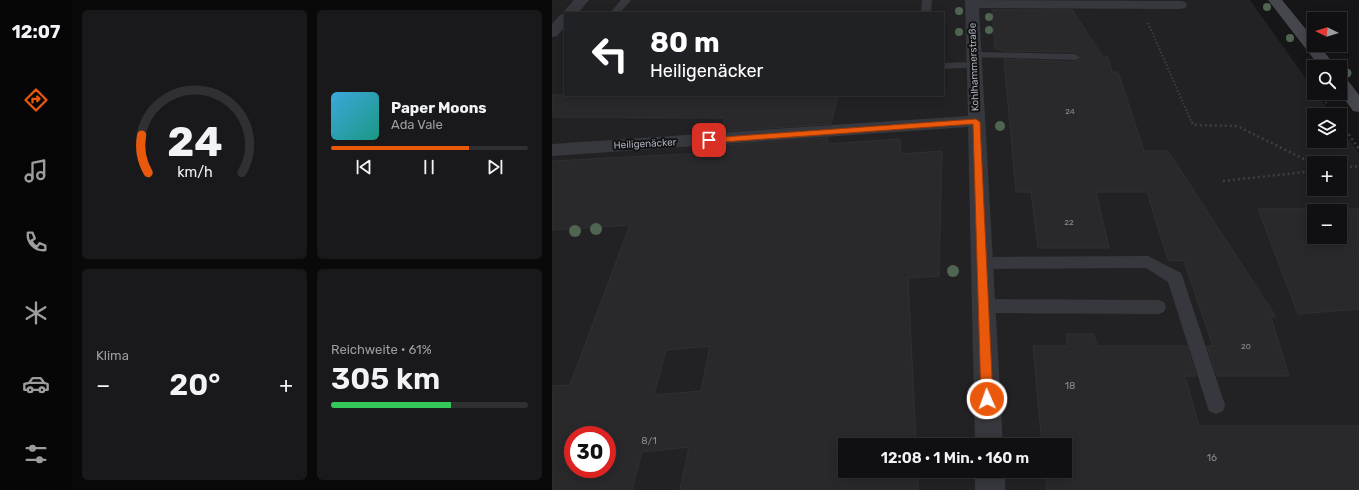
<!DOCTYPE html>
<html lang="de">
<meta charset="utf-8">
<style>
:root{--surface:#101012;--page:#19191b;--text:#f1f3f6;--muted:#9c9d9f;--line:#303032;--accent:#ea580c}
body{margin:0;font-family:Rubik,sans-serif;background:var(--page);color:var(--text);height:100vh;display:flex;flex-direction:column;font-size:15px;white-space:nowrap}
*{box-sizing:border-box;margin:0}
p{font-size:13px;color:var(--muted)}
.icon{flex:none;width:22px;height:22px;fill:none;stroke:currentColor;stroke-width:2;stroke-linecap:round;stroke-linejoin:round}
.map{position:relative;flex:1;overflow:hidden}
.side{display:flex;flex-direction:column;gap:10px;padding:10px;background:#09090a;width:480px}
.side>*{flex:none}
.guide{position:absolute;left:12px;top:12px;width:380px;height:84px;border-radius:0px;box-shadow:0 2px 10px #0003,0 0 0 1px var(--line);background:#202124;color:#fff;overflow:hidden}
.needle{width:26px;rotate:275deg}
.tools{position:absolute;left:755px;top:12px;display:grid;gap:8px}
.tools a{display:grid;place-items:center;width:40px;height:40px;border-radius:0px;background:var(--surface);box-shadow:0 2px 10px #0003,0 0 0 1px var(--line);font-size:20px}
.speed{position:absolute;left:12px;top:426px;display:flex;gap:8px;font-size:20px;font-weight:700;text-align:center}
.speed>*{display:grid;place-content:center;width:52px;height:52px;border-radius:50%;background:var(--surface);box-shadow:0 2px 10px #0003,0 0 0 1px var(--line);line-height:1}
.speed .limit{border:6px solid #d22;background:#fff;color:#111}
.pin{position:absolute;display:grid;place-items:center;width:34px;height:34px;color:#fff;margin:-17px;border-radius:8px;box-shadow:0 2px 6px #0006}
.me{position:absolute;width:44px;margin:-22px;rotate:358deg;stroke-linejoin:round;filter:drop-shadow(0 0 3px #0008)}
.turn{display:flex;align-items:center;gap:14px;height:84px;padding:0 20px;font-size:18px}
.turn .icon{width:52px;height:52px;stroke-width:2.5}
.turn b{display:block;font-size:28px;line-height:34px}
.big{font-size:30px;font-weight:600;line-height:1.1}
.side .tile{flex:1;display:flex;flex-direction:column;justify-content:center;gap:6px;min-width:0;padding:0 14px;border-radius:6px;background:var(--page)}
.side .dial{align-items:center;gap:0}
.dial svg{height:104px;overflow:visible;fill:none;stroke:var(--line);stroke-width:7;stroke-linecap:round;text-anchor:middle}
.dial text{fill:var(--text);stroke:none}
.song{display:flex;align-items:center;gap:12px}
.cover{width:48px;height:48px;border-radius:6px;background:linear-gradient(135deg,hsl(200 70% 55%),hsl(170 70% 35%))}
.played{height:4px;border-radius:2px;background:linear-gradient(90deg,var(--accent) 70%,var(--line) 70%)}
.keys{display:flex;justify-content:space-around;direction:ltr}
.heat{display:flex;justify-content:space-between;align-items:center;font-size:22px;direction:ltr}
.charge{height:6px;border-radius:3px;background:linear-gradient(90deg,#34c759 61%,var(--line) 0)}
.side .tiles{flex:1;display:grid;gap:10px;grid-template-columns:repeat(2,1fr)}
.trip{position:absolute;left:286px;top:438px;width:234px;height:40px;border-radius:0px;background:var(--surface);box-shadow:0 2px 10px #0003,0 0 0 1px var(--line);font-weight:600;line-height:40px;text-align:center}
main{display:flex;flex:1;min-height:0}
.tabs{display:flex;flex-direction:column;width:72px;justify-content:space-around;align-items:center;background:#060607;color:var(--muted)}
.tabs .icon{width:28px;height:28px}
.tabs .on{color:var(--accent)}
.tabs b{font-size:18px;color:var(--text)}
.map>svg:first-child{display:block}
.built{fill:#222225;fill-rule:evenodd}
.building{fill:#29292c;stroke:#303034;fill-rule:evenodd}
.lines{fill:none;stroke-linecap:round;stroke-linejoin:round}
.path-far1{stroke:#3d3f44;stroke-width:2;stroke-dasharray:1.5 2;stroke-linecap:butt}
.path{stroke:#3d3f44;stroke-width:2.5;stroke-dasharray:2 3;stroke-linecap:butt}
.lane{fill:#37383d;fill-rule:evenodd}
.street{fill:#37383d;fill-rule:evenodd}
.secondary{fill:#45474d;fill-rule:evenodd}
.tree{fill:#506452}
.route{fill:#ea580c;stroke:#983908}
.labels{text-anchor:middle;dominant-baseline:central;stroke-width:4;stroke-linejoin:round;paint-order:stroke}
.number-label{font-size:8px;fill:#888b94}
.street-label{font-size:10px;fill:#a8adb8;stroke:#111113}
.near-number-label{font-size:10px;fill:#888b94}
</style>
<main>
<nav class="tabs">
<b>12:07</b>
<svg class="icon on" aria-label="directions" viewBox="0 0 24 24"><path d="M12 3l9 9-9 9-9-9zM9 14v-3h6M13 9l2 2-2 2"/></svg>
<svg class="icon" aria-label="music" viewBox="0 0 24 24"><path d="M9 18V5l10-2v13"/><circle cx="6" cy="18" r="3"/><circle cx="16" cy="16" r="3"/></svg>
<svg class="icon" aria-label="phone" viewBox="0 0 24 24"><path d="M5 4h4l2 5-3 2q2 4 5 5l2-3 5 2v4C11 20 4 13 5 4z"/></svg>
<svg class="icon" aria-label="climate" viewBox="0 0 24 24"><path d="M12 3v18M4 7l16 10M4 17L20 7"/></svg>
<svg class="icon" aria-label="car" viewBox="0 0 24 24"><path d="M5 17H2v-5l4-1 3-4h7l3 4 3 1v5h-3M9 17h6M6 11h13"/><circle cx="7" cy="17" r="2"/><circle cx="17" cy="17" r="2"/></svg>
<svg class="icon" aria-label="filters" viewBox="0 0 24 24"><path d="M4 7h16M4 17h16"/><circle cx="9" cy="7" r="2"/><circle cx="15" cy="17" r="2"/></svg>
</nav>
<section class="side">
<div class="tiles">
<div class="tile dial"><svg viewBox="0 0 100 80">
<path d="M14 69A42 42 0 1 1 86 69"/>
<path d="M14 69A42 42 0 0 1 9 40" stroke="#ea580c"/>
<text x="50" y="56" font-size="32" font-weight="700">24</text>
<text x="50" y="72" font-size="11">km/h</text>
</svg></div>
<div class="tile">
<div class="song"><i class="cover"></i><div><b>Paper Moons</b><p>Ada Vale</p></div></div>
<div class="played"></div>
<div class="keys"><svg class="icon" aria-label="previous" viewBox="0 0 24 24"><path d="M18 5L8 12l10 7zM5 5v14"/></svg><svg class="icon" aria-label="pause" viewBox="0 0 24 24"><path d="M8 5v14M16 5v14"/></svg><svg class="icon" aria-label="next" viewBox="0 0 24 24"><path d="M6 5l10 7-10 7zM19 5v14"/></svg></div>
</div>
<div class="tile"><p>Klima</p>
<div class="heat"><a>−</a><b class="big">20°</b><a>+</a></div>
</div>
<div class="tile"><p>Reichweite · 61%</p><b class="big">305 km</b><div class="charge"></div></div>
</div>
</section>
<div class="map">
<svg width="807" height="490" viewBox="0 0 807 490">
<rect width="100%" height="100%" fill="#161618"/>
<path class="built" d="M0,0h698l64,90v3h2l16,22h-18v26h26v-14l19,26v337h-807zM13,13h378v82h-378zM762,163h26v26h-26zM762,211h26v26h-26zM21,435h34v34h-34zM293,445h220v26h-220z"/>
<path class="building" d="M440,10h80l31,47h5l4,15h6l26,79h24l108,166h-5l18,59h-72l-10,-30h6l-29,-85 -16,-1 -21,-68h-51l13,56h-71l-7,-56h-15l-12,-133 71,3 6,-6 -6,-4 -72,-1v-1l-8,-1z
M0,95h286l-7,29 -107,7v-13l-172,-1z
M276,138l-1,6 73,-5 1,15 41,-3 -3,125 -31,2 8,167h-71v26h73v19h-238l9,-43 -47,5 -10,38h-80v-104l18,-1 60,-160 -78,5v-69l173,-9v-7zM158,346l-9,45 -47,4 12,-45zM21,435h34v34h-34z
M706,209h101v100l-61,5zM762,211h26v26h-26z
M514,334h28l3,12h90l9,30h-11l14,50h160v64h-312l-2,-19h20v-26h-23l-9,-99h35z"/>
<g class="lines">
<path class="path-far1" d="M596,23l44,100
M756,77l6,8
M768,93l7,11"/>
<path class="path" d="M640,122l1,3 44,1 77,38
M788,122l19,27
M788,168l19,-2
M671,181l91,-10"/>
<path class="lane" d="M69,0h10l-11,13h-10z
M370,0h10l-1,13h-10z
M422,52l101,2 5,3 -5,3 -105,-3 -1,-2z
M423,62l4,1 1,2 -1,2 -36,2v-6z
M596,256l33,17 2,5 42,127 -2,6 -7,3 -7,-3 -2,-6 -39,-123 -22,-14 -164,1 -5,-2 -3,-4 3,-4 5,-2z
M431,299l175,1 6,2 2,5 -2,5 -6,2 -175,-1 -6,-2 -2,-5 2,-5z"/>
<path class="street" d="M22,0h15l-11,13h-13v14l-8,9 -5,1v-13l8,-9 4,-1 1,-4z
M413,0l215,1 5,1 2,3 -2,3 -5,1 -201,-1 24,437h-28l-7,-318 -416,29v-12l416,-28z
M423,471h30v19h-30z"/>
<path class="secondary" d="M716,0h14l32,39v6h5l17,22h-16z
M788,77l6,1 13,17v17l-6,-1 -13,-18z"/>
</g>
<g class="tree">
<circle cx="715" cy="7" r="4"/>
<circle cx="407" cy="11" r="4"/>
<circle cx="437" cy="17" r="4"/>
<circle cx="437" cy="30" r="4"/>
<circle cx="407" cy="32" r="4"/>
<circle cx="738" cy="38" r="4"/>
<circle cx="795" cy="73" r="4.5"/>
<circle cx="448" cy="126" r="5"/>
<circle cx="44" cy="229" r="6"/>
<circle cx="23" cy="231" r="6"/>
<circle cx="401" cy="271" r="6"/>
</g>
<path class="route" d="M424,119l4,3 13,277 -2,4 -4,1 -4,-1 -2,-4 -8,-275 -264,19 -4,-3 4,-2z"/>
<g class="labels">
<g class="number-label">
<text x="518" y="111">24</text>
<text x="517" y="222">22</text>
<text x="694" y="346">20</text>
</g>
<g class="street-label">
<text transform="translate(422 67) rotate(-92)">Kohlhammerstraße</text>
<text transform="translate(93 144) rotate(-3)">Heiligenäcker</text>
</g>
<g class="near-number-label">
<text x="518" y="386">18</text>
<text x="97" y="441">8/1</text>
<text x="660" y="458">16</text>
</g>
</g>
</svg>
<div class="tools">
<a><svg class="needle" viewBox="-14 -14 28 28"><path d="M0-13l5 13h-10z" fill="#e53935"/><path d="M0 13l5-13h-10z" fill="#9c9d9f"/></svg></a>
<a><svg class="icon" aria-label="search" viewBox="0 0 24 24"><circle cx="10" cy="10" r="6"/><path d="M15 15l6 6"/></svg></a>
<a><svg class="icon" aria-label="layers" viewBox="0 0 24 24"><path d="M12 4l9 5-9 5-9-5zM3 14l9 5 9-5"/></svg></a>
<a>+</a>
<a>−</a>
</div>
<div class="speed"><div class="limit">30</div></div>
<div class="pin" style="left:157px;top:140px;background:#d93025"><svg class="icon" aria-label="arrive" viewBox="0 0 24 24"><path d="M6 21V4h12l-3 4 3 4H6"/></svg></div>
<svg class="me" style="left:435px;top:399px" viewBox="-20 -20 40 40"><circle r="17" fill="#ea580c" stroke="#fff" stroke-width="3"/><path d="M0-11L8 9 0 5-8 9z" fill="#fff"/></svg>
<div class="trip">12:08 · 1 Min. · 160 m</div>
<div class="guide">
<div class="turn"><svg class="icon" aria-label="left" viewBox="0 0 24 24"><path d="M17 20v-9H6M10 6l-5 5 5 5"/></svg><div><b>80 m</b>Heiligenäcker</div></div>
</div>
</div>
</main>
